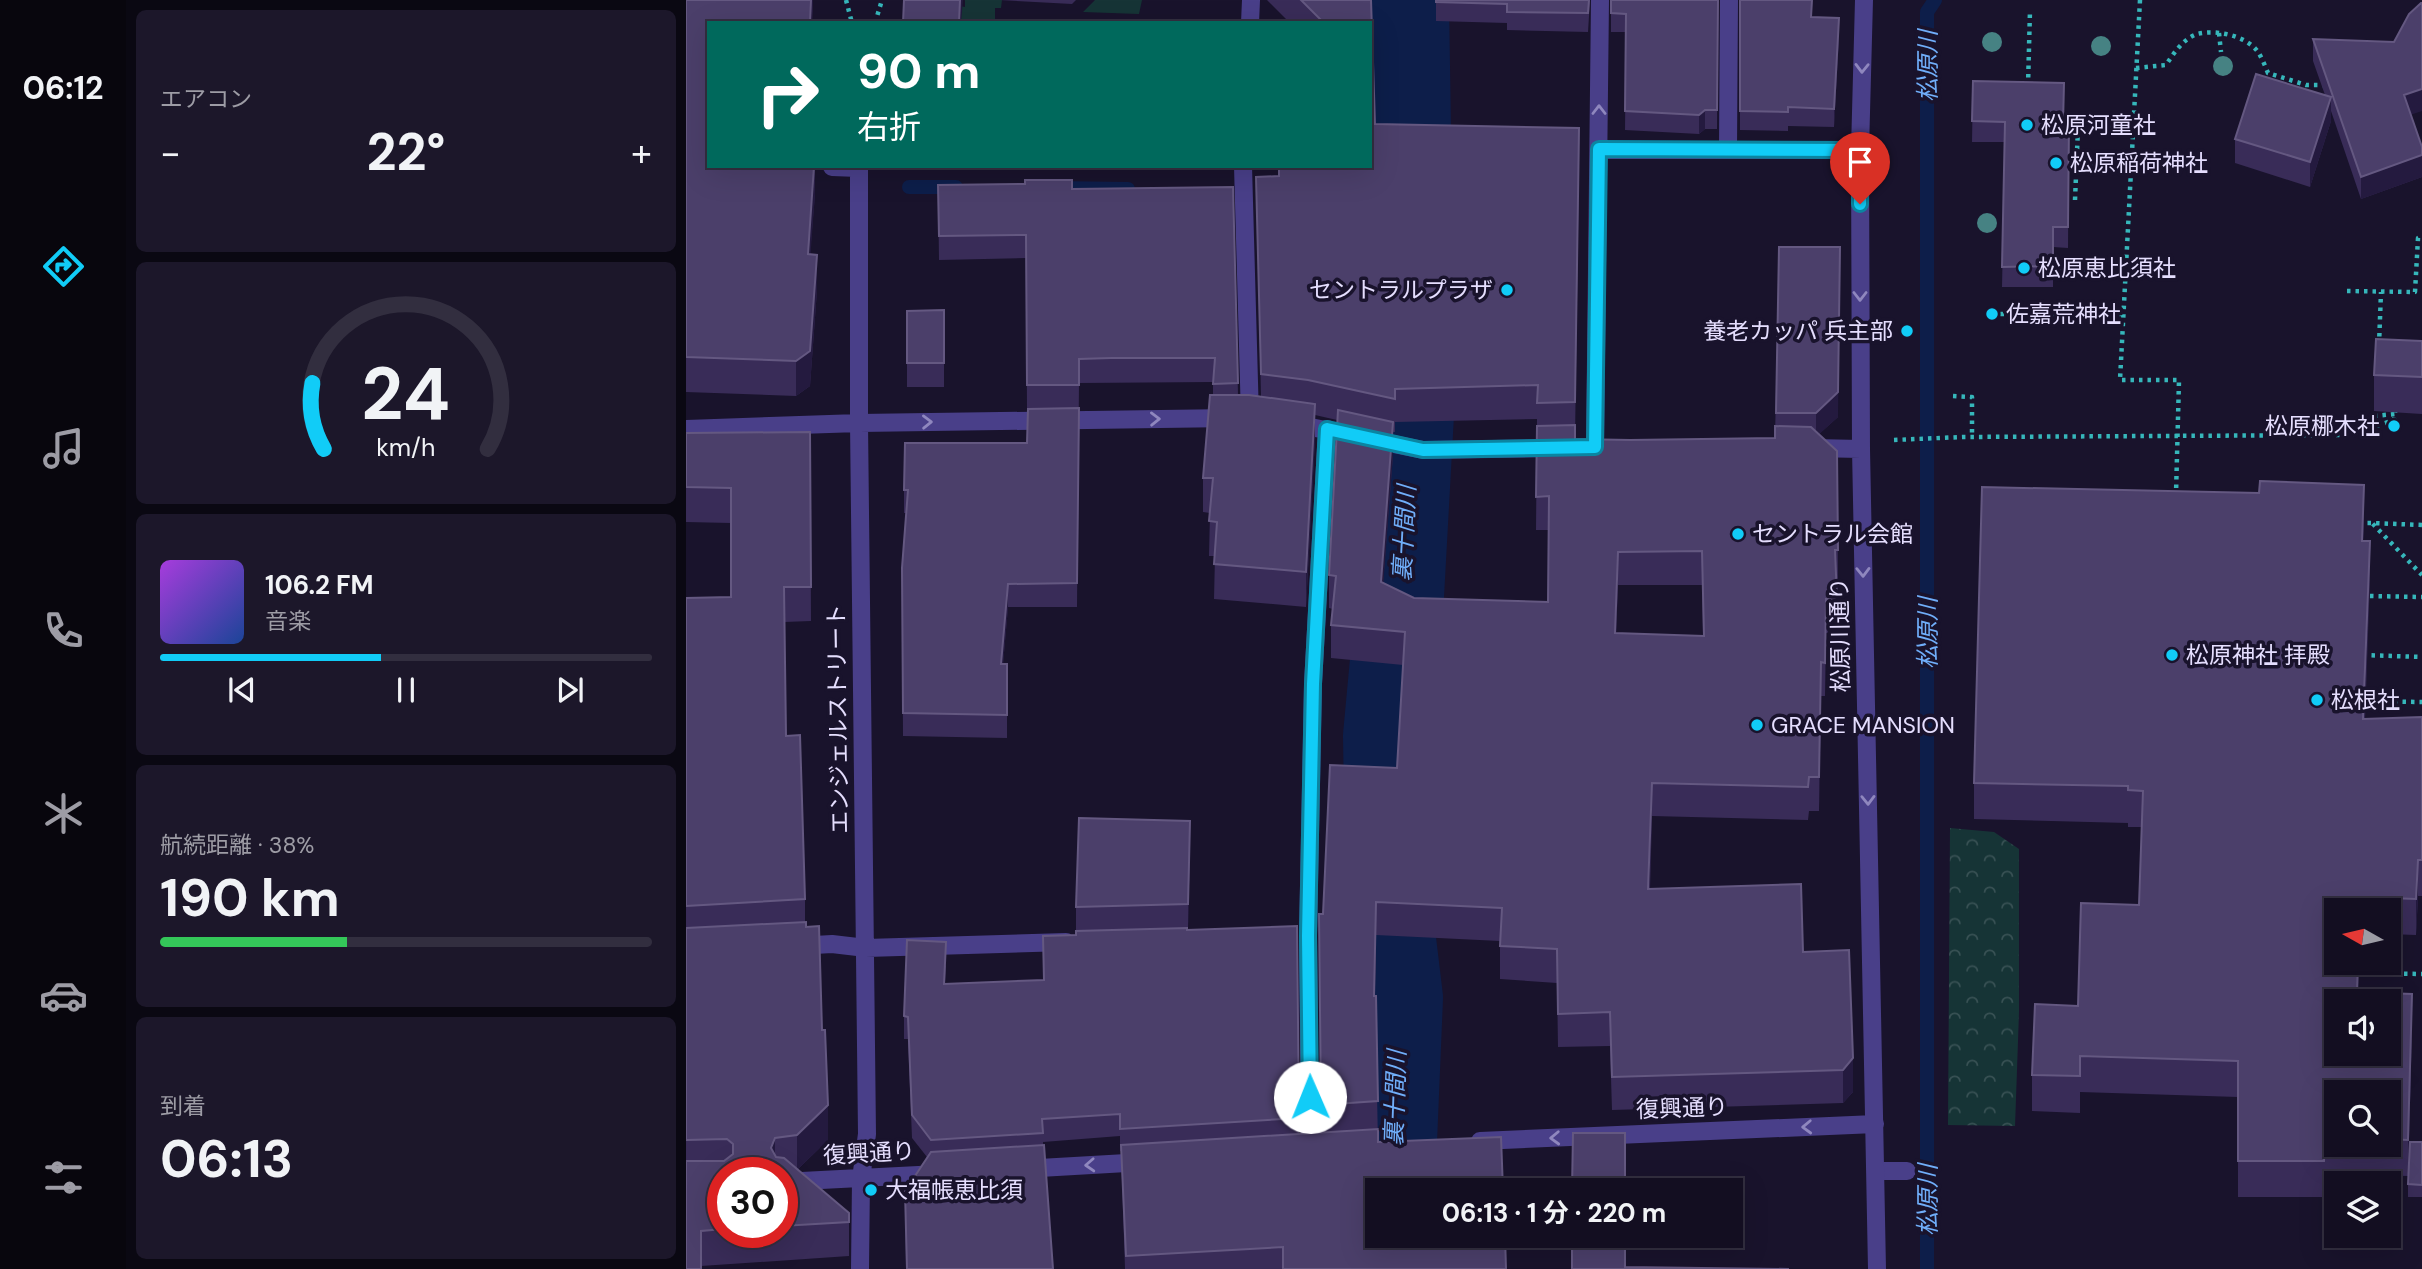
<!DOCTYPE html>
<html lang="ja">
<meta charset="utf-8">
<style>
:root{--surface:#130e21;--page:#1c172a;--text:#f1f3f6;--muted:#9d9ca5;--line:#322e3f;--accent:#11ccf7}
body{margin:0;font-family:"DM Sans","Noto Sans JP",sans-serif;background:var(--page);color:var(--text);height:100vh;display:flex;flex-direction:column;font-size:26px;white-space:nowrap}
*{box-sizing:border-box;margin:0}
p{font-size:23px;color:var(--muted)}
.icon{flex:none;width:38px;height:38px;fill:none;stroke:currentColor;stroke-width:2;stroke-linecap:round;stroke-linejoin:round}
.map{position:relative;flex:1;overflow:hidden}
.panel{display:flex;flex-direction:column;gap:10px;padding:10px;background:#0a0812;width:560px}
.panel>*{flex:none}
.hud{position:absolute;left:21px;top:21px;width:665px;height:147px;border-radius:0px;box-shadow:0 7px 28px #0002,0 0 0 2px var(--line);background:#00695c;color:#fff;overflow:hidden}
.needle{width:46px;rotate:278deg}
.fabs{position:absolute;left:1638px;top:898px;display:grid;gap:14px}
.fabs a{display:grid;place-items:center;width:77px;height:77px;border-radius:0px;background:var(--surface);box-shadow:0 7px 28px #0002,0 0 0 2px var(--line);font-size:35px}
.speed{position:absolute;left:21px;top:1157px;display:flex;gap:14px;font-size:35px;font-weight:700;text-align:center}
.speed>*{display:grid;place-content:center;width:91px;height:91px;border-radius:50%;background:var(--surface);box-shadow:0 7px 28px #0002,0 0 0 2px var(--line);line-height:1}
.speed .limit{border:10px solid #d22;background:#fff;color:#111}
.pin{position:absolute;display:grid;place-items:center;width:60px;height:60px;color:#fff;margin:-72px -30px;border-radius:50% 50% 50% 0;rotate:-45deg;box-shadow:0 0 7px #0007}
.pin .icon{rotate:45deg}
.me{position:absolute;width:77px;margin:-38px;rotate:359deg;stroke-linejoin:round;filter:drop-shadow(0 0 5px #0008)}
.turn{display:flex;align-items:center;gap:24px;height:147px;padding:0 35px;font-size:32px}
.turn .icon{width:91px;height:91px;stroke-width:2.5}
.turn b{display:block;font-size:49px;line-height:60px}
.big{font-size:52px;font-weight:700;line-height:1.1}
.panel .widget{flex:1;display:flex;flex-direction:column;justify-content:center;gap:10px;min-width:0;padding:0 24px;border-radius:10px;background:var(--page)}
.panel .dial{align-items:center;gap:0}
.dial svg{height:182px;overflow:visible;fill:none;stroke:var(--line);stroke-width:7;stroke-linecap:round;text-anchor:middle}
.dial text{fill:var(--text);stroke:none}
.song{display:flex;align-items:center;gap:21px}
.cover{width:84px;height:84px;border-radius:10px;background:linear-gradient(135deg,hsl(280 70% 55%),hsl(220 70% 35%))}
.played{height:7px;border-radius:4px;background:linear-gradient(90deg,var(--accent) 45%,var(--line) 45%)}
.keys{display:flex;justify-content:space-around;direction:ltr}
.heat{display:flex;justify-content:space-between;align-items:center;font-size:38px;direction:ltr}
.charge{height:10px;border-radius:5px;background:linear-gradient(90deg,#34c759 38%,var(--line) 0)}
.trip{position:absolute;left:679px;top:1178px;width:378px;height:70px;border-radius:0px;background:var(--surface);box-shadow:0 7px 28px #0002,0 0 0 2px var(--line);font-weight:700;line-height:70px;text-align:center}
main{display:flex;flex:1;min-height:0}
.menu{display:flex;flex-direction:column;width:126px;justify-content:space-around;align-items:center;background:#08060d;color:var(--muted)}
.menu .icon{width:49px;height:49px}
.menu .active{color:var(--accent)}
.menu b{font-size:32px;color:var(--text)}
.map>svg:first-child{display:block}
.green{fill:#163436}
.forest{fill:url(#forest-crowns)}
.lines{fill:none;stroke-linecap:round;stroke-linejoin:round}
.stream{stroke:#0d1e4a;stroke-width:14}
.river{stroke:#0d1e4a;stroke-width:88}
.path{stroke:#36b7bb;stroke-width:4.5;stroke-dasharray:3.5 5;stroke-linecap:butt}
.lane{stroke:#493f89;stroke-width:18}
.street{stroke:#493f89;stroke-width:18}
.tree{fill:#468283}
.wall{fill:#392c58;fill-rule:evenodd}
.shaded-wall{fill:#241a3f}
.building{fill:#4b3f6a;stroke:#645881;stroke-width:2;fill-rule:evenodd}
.oneway{stroke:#8f87be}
.route-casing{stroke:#0b85a1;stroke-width:18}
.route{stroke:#11ccf7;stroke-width:12}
.poi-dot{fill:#11ccf7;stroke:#19132c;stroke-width:2.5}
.labels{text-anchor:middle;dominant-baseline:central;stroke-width:7;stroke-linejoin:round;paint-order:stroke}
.poi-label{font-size:23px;fill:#e5defe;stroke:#19132c;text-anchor:start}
.street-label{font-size:23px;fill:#e5defe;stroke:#19132c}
.water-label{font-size:24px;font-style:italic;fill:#70aefa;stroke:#19132c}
</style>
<main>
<nav class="menu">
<b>06:12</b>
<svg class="icon active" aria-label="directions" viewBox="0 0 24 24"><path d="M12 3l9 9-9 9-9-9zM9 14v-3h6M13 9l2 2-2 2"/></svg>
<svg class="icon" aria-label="music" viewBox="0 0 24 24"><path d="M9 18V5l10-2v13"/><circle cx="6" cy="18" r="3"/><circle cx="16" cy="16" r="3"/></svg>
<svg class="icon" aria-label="phone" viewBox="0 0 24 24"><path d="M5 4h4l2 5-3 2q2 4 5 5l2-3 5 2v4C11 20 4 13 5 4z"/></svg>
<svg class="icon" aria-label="climate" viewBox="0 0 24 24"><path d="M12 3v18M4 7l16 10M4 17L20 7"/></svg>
<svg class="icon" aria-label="car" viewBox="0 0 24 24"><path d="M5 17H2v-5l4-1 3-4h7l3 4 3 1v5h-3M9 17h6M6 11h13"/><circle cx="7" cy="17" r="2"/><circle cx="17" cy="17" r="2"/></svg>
<svg class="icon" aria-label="filters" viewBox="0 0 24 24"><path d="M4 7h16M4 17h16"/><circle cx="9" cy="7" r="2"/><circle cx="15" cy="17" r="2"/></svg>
</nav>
<section class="panel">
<div class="widget"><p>エアコン</p>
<div class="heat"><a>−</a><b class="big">22°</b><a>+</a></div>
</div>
<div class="widget dial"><svg viewBox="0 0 100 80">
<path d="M14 69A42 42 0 1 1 86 69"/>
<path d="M14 69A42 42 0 0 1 9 40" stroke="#11ccf7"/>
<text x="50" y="56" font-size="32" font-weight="700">24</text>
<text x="50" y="72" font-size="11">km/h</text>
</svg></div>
<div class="widget">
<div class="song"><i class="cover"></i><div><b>106.2 FM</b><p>音楽</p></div></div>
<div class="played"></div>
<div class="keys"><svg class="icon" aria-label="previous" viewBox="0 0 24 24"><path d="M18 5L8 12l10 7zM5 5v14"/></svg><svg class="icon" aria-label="pause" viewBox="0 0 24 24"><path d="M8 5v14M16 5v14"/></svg><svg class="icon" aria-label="next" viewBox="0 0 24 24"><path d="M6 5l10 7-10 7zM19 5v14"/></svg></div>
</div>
<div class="widget"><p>航続距離 · 38%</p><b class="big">190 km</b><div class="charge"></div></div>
<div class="widget"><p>到着</p><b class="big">06:13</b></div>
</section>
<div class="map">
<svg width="1736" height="1269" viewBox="0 0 1736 1269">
<defs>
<pattern id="forest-crowns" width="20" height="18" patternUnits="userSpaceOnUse" patternTransform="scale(1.75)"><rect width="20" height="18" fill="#163436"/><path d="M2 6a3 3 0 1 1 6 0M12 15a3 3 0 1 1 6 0" fill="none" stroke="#385154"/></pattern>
</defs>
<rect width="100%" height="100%" fill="#19132c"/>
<path class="green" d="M279,0h37l-1,8h-6v15h-41l1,-18 10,2z
M409,0h47l-3,14 -56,-2z"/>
<path class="forest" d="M1264,828l44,4 25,17v163l-4,114 -67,-1z"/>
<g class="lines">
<path class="stream" d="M223,187h47
M367,188l75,1
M1241,1269v-1257l8,-12"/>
<path class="river" d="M705,1190l8,-192 -9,-75 -3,-187 13,-140 11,-200 -6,-396"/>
<path class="path" d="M160,0l6,23
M1454,0l-20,380h59l-3,114
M189,23l7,-23
M1533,33l2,19
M1450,68l30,-3c8,-12 17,-26 31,-31 19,-5 50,2 61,18 4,6 7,14 10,21l38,12h21
M1342,86l2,-76
M1380,128h66
M1378,164l66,2
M1389,200l3,-72
M1363,269l76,1
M1661,291l68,1 3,-54 4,-2
M1306,314h131
M1693,345l2,-53
M1267,396l19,1v40
M1688,416l21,-2
M1208,440l68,-3 388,-2 44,-15 2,-14
M1673,523h13
M1736,525l-50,-2 50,52
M1684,596l52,1
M1677,655l59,2
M1674,701l62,1
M1667,973l69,1"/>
<path class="lane" d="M1190,1171h31"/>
<path class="street" d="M1178,0l-4,150 1,299 16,820
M564,23l1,-23
M913,150h261
M1042,150l1,-150
M557,166l7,252
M146,167l27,1v255l8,711 -6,45 -1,90
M605,423l132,27 135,-2
M0,429l173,-6 373,-5
M909,447l5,-447
M1127,448l48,1
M111,946l35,-2 34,4 200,-6
M794,1141l395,-17
M624,1151l-2,-215 5,-252 14,-255
M336,1169l122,-7
M96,1182l156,-8"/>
</g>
<g class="tree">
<circle cx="1306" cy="42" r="10"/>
<circle cx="1415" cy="46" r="10"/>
<circle cx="1537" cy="66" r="10"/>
<circle cx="1301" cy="223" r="10"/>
</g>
<path class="wall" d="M0,0h127l-1,23h-103v143h106v28l-5,60 7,36 -7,96 -14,10 -110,-4z
M314,0h76l-4,4z
M581,0h104l4,124 204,38 -4,277 55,1 145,-2 4,-191 59,170 -19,17 18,17 1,132h-2l1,50h-11l-1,63h-4l-2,115h-10l-1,9 -156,-4 -2,73 153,63 50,140 -10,11 -231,7 -2,-64 -52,1 -1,-64 -57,-4v-38l-124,-6 -1,61 3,146 128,127h-381l-4,-118h-1v-15l-77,6 10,127h-147l-1,-78 22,-34 -15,-19 -4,-99h-4v-23l42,-51 -1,19 99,-4 -1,-44 144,-6 112,188v16l22,-2 -2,-218h4l74,-146 6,-103 -72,-7v-33l2,-16 -4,-1v-33l8,-155 -22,-5v24l-9,168 -92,-8 1,-43h-6l1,-43 -7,-1v-34l10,-83v-13l-134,1 -2,224h-69l-5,57h4v74l-104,-2 -1,-168 4,-55h-2v-23l123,-47 24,-34h-24l-1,-151 -87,2 -1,-75 134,4 161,-2 5,208 23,1 -5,-219 23,-1 91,-153h-80zM851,419l-1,111h13l-1,72 -134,-4 -31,-15 10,-128v-23h2v-10zM932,585h84l1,51 -87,-3z
M750,0h154l-2,32 -81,-2v-7l-71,-2z
M925,0h107l-1,129h-12l-6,5 -74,-4 1,-98h-15z
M1054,0l72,17 27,19 -5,91 -46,-1v5l-48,-1z
M1627,39l98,76 11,32v30l-61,22 -30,-88v10l-21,66 -75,-24v-24l90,-44 -12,-34z
M1287,81l91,43 5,-1 -1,125 -15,-1v40h-51l3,-145h-33z
M258,310v77h-37v-76z
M1736,341v73l-48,-3v-36z
M124,432l1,189 -27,1 2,114 19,163v23l17,108 6,110 -31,30 52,43v43l-148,10 -15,3v-671l45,-1v-74l-45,-1v-89zM37,1172h59v60h-59z
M1678,521l-1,20 7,36 -5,142 57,-2v179h-4l-2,39 -27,-1v-24h-53l23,52 -1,30 54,38 -4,146 -83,-2 -1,23h-86v-100l-158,-5v21l-48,-2v-36l46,-69 61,-101 3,-78h-14v-4l-154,-4v-36zM1650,1092h53v52h-53z
M504,845l-2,83 -112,3v-24z
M1736,1142v55h-14v-13z"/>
<path class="shaded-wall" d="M125,0h2l-1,23h-2z
M274,0h3l-2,23h-2z
M1153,18v18l-5,91v-18z
M1736,89v22l-18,6v-22z
M1645,97v24l-21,66v-25z
M1019,110v19l-6,5v-19z
M1736,155v22l-61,22v-22z
M128,166l1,28 -7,95v-35z
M1154,247l-2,170 -22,20v-24z
M131,255v35l-7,96 -14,10v-35z
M629,404v35l-9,168v-35z
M707,422v33l-12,160v-33z
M1678,485v36l-2,56v-36z
M1684,541v36l-7,178v-36z
M932,552v33l-3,81v-33z
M322,584v23l-7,80v-23z
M1135,662v34l-2,115v-34z
M966,783v33l-4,106v-33z
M504,821v24l-2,83v-24z
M1732,860v36l-2,39v-36z
M690,902v33l-2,95v-34z
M1672,962h1l-2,39z
M1726,994v36l-4,146v-36z
M1167,1058v34l-10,11v-33z
M142,1105v35l-31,30v-35z
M89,1138v34l-4,-24z"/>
<path class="building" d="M0,0h125l-1,23h-101v143h105l-6,88 9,1 -7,96 -14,10 -110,-4z
M218,0h56l-1,23h-56z
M615,0h70l4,124 204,4 -4,274 -38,1 1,-18 -143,4v10l-87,-19 -47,-6 -5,-197 23,-1v-10h91v-143h-46z
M750,0h153l-1,13 -81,-1v-8l-71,-2z
M925,0h107l-1,110h-12l-6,5 -74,-4 1,-97 -15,-1z
M1054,0h72l-1,17 28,1 -5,91 -46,-2v5l-48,-1z
M1735,3h1v86l-18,6 18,52v8l-61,22 -48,-138 81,3 15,-28z
M1570,74l75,23 -21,65 -75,-23z
M1287,81l91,2 -1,41 6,-1 -1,104h-15v39l-51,1 3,-145 -33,-1z
M339,180h47v9l161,-2 5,196 -25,1 2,-26h-104l-32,1v26h-52l-1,-150 -87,1 -1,-51 87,-1z
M1093,247h61l-2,145 -22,21h-40z
M258,310v53h-37v-52z
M1690,339l46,2v36l-48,-2z
M524,395h39l66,9 -9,168 -92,-8 3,-42 -8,-1 4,-43h-10z
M393,408l-2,175 -69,1 -7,80h6v51l-104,-2 -1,-145 6,-78h-4l1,-47h122l1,-34z
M652,410l55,12 -12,160 33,16 134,4 1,-106 -13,1 1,-71 38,-1v14l55,1 145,-2v-12l36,1 26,24 1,99h-3l2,49h-11l-1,64 -4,-1 -2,115h-10l-1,10 -156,-4 -4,106 153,-5 2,68 46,-2 4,108 -10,12 -231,7 -2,-65 -52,2 -1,-65 -57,-3 2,-38 -126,-6 -2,94h2l2,105 -57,4 -2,-191h4l7,-149 67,3 8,-136 -74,-7 5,-49 -7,-1zM1016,551l2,85 -89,-3 3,-81z
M124,432l1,155h-27l2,149 14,-1 5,164 -119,7v-308l45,-1v-109l-45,-1v-54z
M1574,481l104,4 -2,56h8l-7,178 59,-2v143h-4l-2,39 -56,-2 -1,13h-23v52h22l-1,30 55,2 -4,146 -19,-1v-47h-53v46h-11l-1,23h-86v-100l-158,-5v20l-48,-1 3,-71 43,2 3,-103 58,2 4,-114 -15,-1v-4l-154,-3 8,-296 277,6zM1650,1001h53v53h-53z
M393,818l111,3 -2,83 -112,3z
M120,922v5l13,-1 3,104h3l3,75 -31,30 -22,3 -4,10 5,9 8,1 65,55v9l-67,4v-54h-59v57l-22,2v38h-15v-108h38l9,-7v-10l-6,-5 -41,1v-212z
M611,926l2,192 -179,11v-15l-78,5 1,14 -112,7 -19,-25 -4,-98 -4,-1 3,-76 39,2 -2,42 100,-4 -1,-44 33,-1v-4l111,-3v2z
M692,1129v13l123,-5 2,53h-126v46h128l1,33h-223v-22l-157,9 -5,-111z
M887,1133h52v57h-53z
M1724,1142h12v43l-14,-1z
M358,1145l9,124h-146l-2,-78 26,-39z
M886,1236h53v31l164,2h-217z"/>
<defs><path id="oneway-chevron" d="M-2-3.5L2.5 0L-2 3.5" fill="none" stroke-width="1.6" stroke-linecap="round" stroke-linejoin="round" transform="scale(1.75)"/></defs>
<g class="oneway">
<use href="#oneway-chevron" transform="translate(1176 68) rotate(91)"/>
<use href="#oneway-chevron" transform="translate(913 110) rotate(-90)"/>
<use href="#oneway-chevron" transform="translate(1174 296) rotate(90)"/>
<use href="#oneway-chevron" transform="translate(469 419) rotate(-1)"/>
<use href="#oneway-chevron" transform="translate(241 422) rotate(-1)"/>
<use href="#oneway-chevron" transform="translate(1177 572) rotate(89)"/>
<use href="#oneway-chevron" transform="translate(1182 800) rotate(89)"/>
<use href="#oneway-chevron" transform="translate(1121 1127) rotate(178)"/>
<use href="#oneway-chevron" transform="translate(869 1138) rotate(178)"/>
<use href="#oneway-chevron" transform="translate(404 1165) rotate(177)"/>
</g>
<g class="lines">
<defs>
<path id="route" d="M624,1097l-2,-161 5,-252 14,-255 96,21 172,-3 4,-298 261,1v54"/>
</defs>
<use href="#route" class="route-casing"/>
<use href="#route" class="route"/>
</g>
<g class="poi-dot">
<circle cx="1341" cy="125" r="7"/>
<circle cx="1370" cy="163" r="7"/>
<circle cx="1338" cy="268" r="7"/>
<circle cx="821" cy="290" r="7"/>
<circle cx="1306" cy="314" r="7"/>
<circle cx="1221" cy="331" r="7"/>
<circle cx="1708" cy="426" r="7"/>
<circle cx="1052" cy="534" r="7"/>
<circle cx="1486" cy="655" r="7"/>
<circle cx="1631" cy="700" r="7"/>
<circle cx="1071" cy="725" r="7"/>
<circle cx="185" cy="1190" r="7"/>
</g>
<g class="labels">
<g class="poi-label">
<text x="1355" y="125">松原河童社</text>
<text x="1384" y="163">松原稲荷神社</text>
<text x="1352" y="268">松原恵比須社</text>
<text x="807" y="290" text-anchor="end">セントラルプラザ</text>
<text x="1320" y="314">佐嘉荒神社</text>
<text x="1207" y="331" text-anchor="end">養老カッパ 兵主部</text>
<text x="1694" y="426" text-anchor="end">松原梛木社</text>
<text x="1066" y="534">セントラル会館</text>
<text x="1500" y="655">松原神社 拝殿</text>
<text x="1645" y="700">松根社</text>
<text x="1085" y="725">GRACE MANSION</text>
<text x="199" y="1190">大福帳恵比須</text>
</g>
<g class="street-label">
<text transform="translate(1154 635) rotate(-91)">松原川通り</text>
<text transform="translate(152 719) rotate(-91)">エンジェルストリート</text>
<text transform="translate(996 1108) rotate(-2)">復興通り</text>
<text transform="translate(183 1153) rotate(-3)">復興通り</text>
</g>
<g class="water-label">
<text transform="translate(1241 66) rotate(-90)">松原川</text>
<text transform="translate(718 533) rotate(-87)">裏十間川</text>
<text transform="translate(1241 633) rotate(-90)">松原川</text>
<text transform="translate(709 1098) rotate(-88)">裏十間川</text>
<text transform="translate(1241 1200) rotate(-90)">松原川</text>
</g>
</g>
</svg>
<div class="fabs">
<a><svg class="needle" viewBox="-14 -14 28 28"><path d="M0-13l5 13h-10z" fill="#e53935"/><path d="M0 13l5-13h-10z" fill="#9d9ca5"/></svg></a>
<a><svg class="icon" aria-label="sound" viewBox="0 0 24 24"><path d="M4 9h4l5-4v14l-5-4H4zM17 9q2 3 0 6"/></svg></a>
<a><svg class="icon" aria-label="search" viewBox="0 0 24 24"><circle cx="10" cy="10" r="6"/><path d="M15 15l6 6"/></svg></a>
<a><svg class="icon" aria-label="layers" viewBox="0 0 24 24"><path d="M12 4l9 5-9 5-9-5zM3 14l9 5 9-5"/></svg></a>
</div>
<div class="speed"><div class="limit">30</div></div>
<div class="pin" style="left:1174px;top:204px;background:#d93025"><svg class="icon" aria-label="arrive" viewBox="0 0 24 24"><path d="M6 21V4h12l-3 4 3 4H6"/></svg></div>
<svg class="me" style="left:624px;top:1097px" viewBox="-20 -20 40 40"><circle r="19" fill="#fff"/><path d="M0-13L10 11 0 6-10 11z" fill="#11ccf7"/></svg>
<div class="trip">06:13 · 1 分 · 220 m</div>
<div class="hud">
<div class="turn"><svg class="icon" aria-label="right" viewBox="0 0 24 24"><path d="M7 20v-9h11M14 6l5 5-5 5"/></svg><div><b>90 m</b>右折</div></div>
</div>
</div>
</main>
